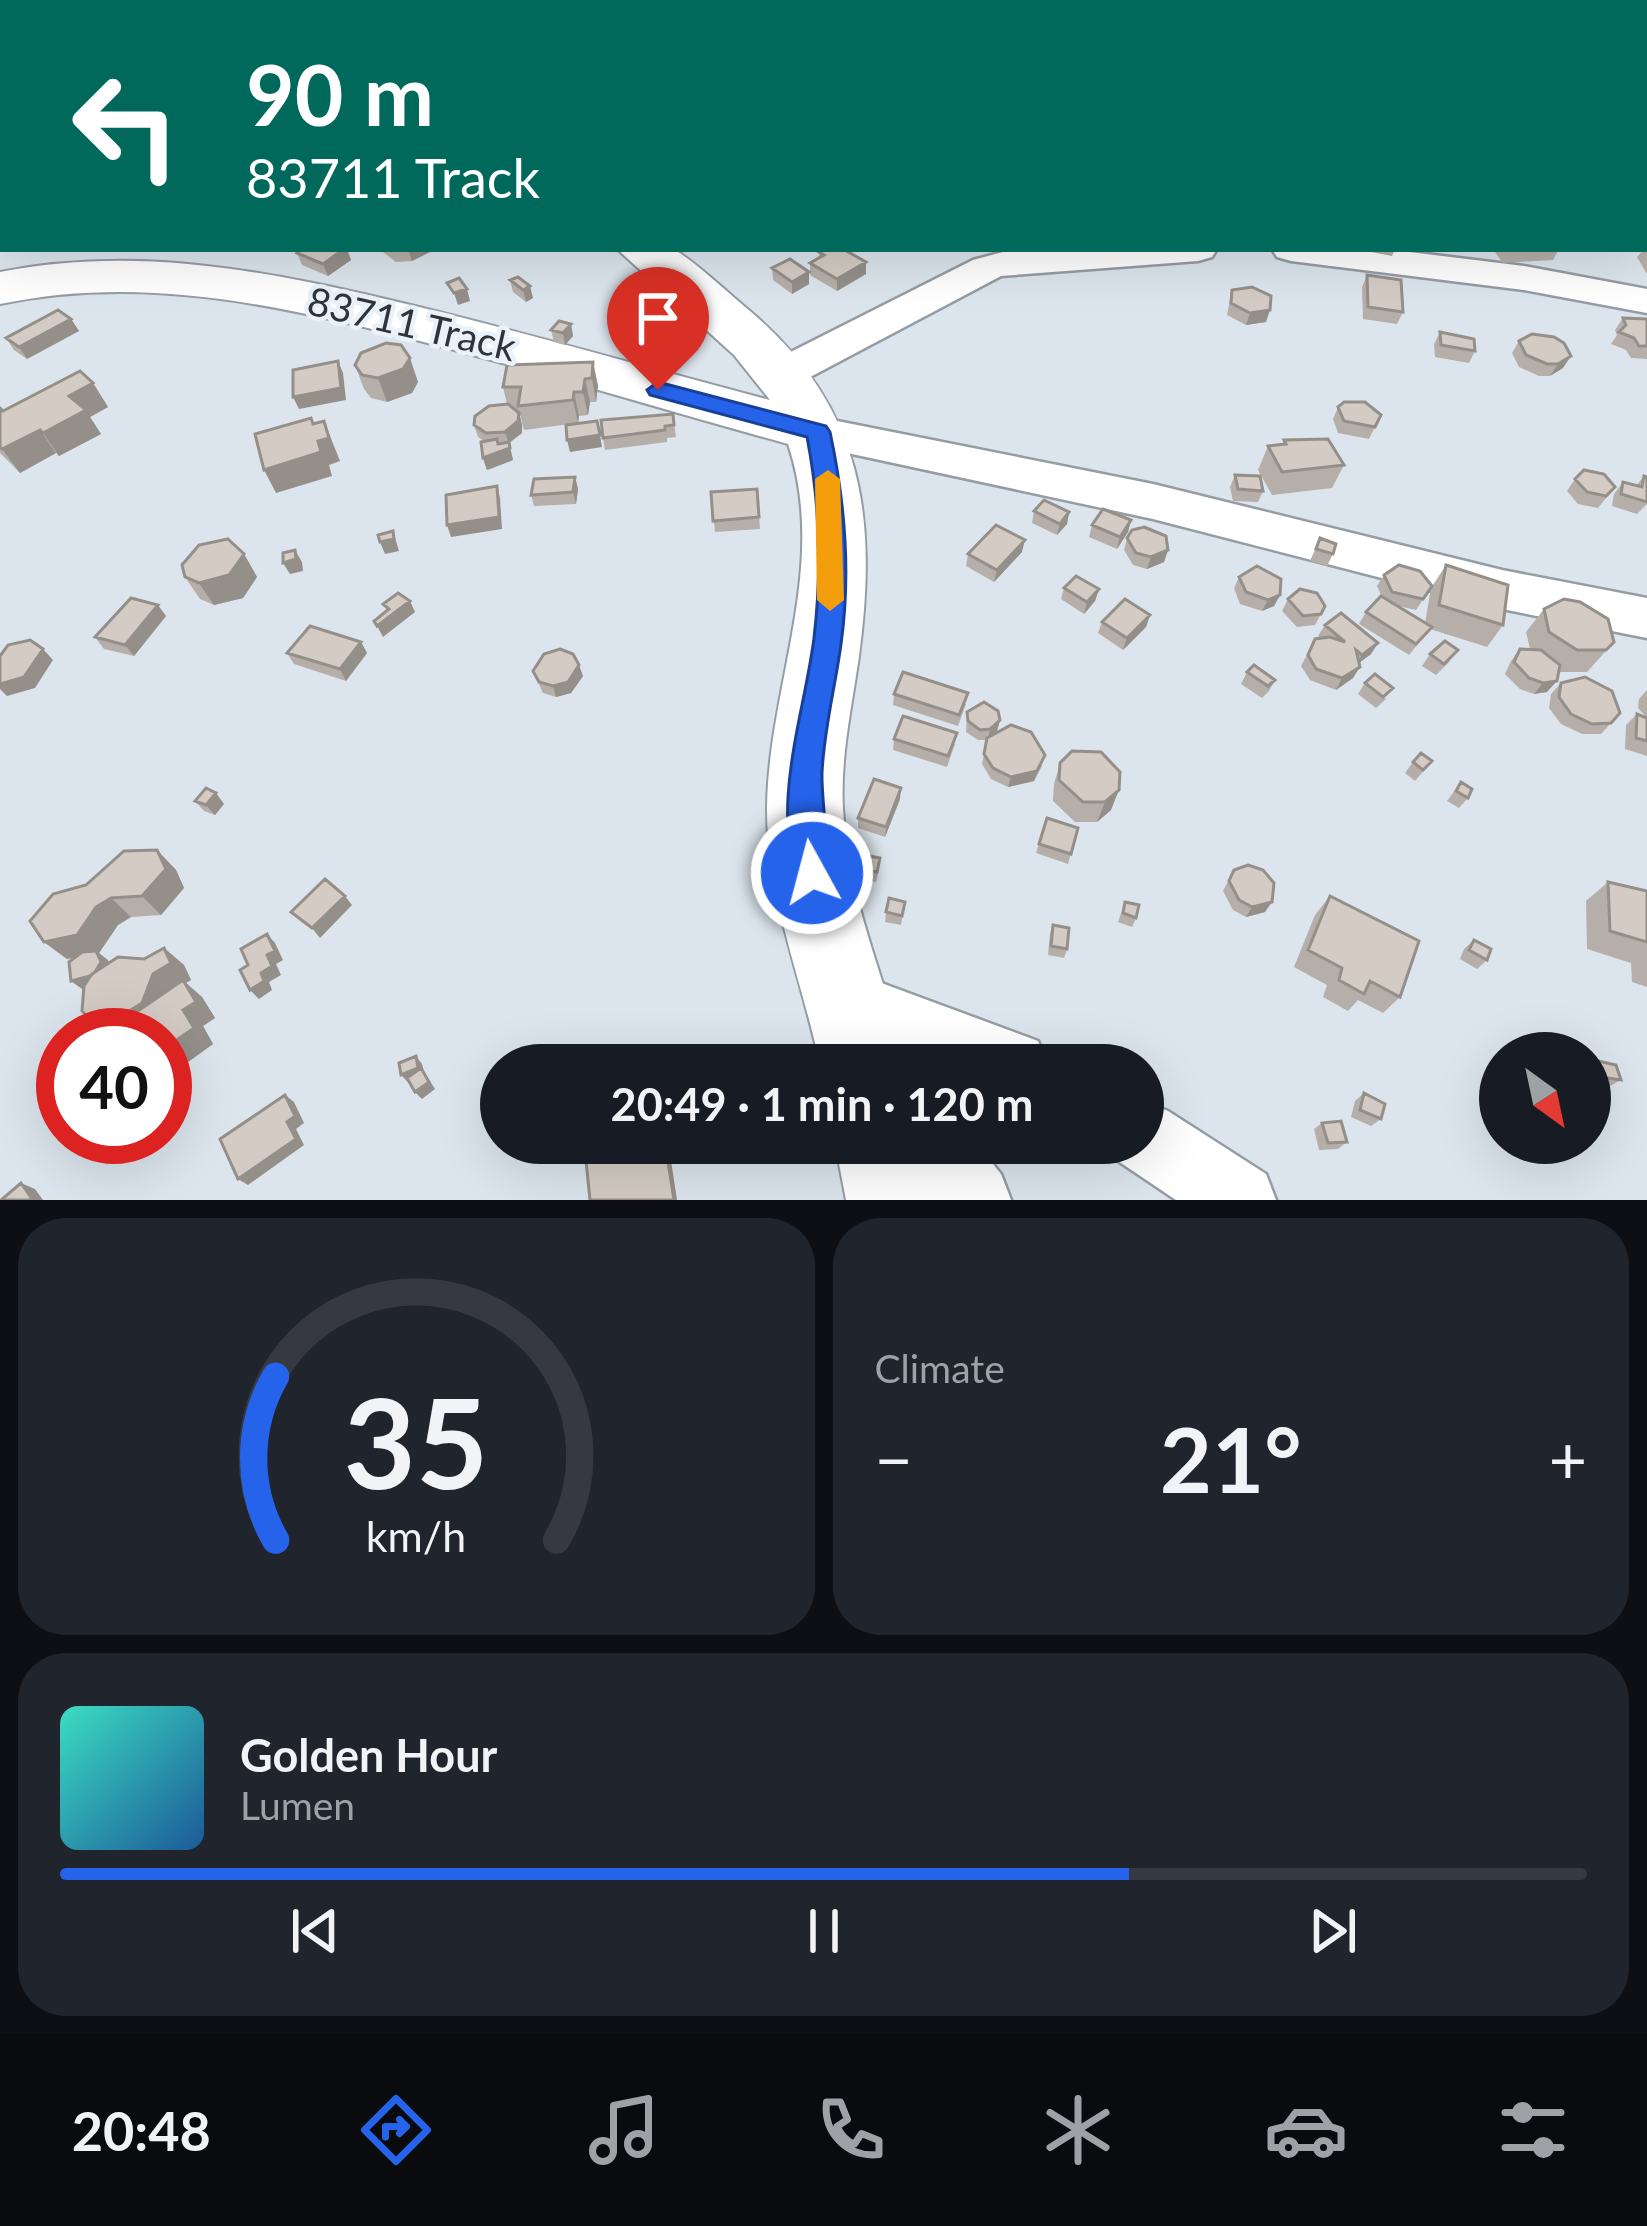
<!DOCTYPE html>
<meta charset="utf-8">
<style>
:root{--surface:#171b24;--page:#20242c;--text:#f1f3f6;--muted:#9ea1a6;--line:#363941;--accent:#2563eb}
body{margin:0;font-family:Lato,sans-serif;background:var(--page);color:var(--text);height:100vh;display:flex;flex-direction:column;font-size:45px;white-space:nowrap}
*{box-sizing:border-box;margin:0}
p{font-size:39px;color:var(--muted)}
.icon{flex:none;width:66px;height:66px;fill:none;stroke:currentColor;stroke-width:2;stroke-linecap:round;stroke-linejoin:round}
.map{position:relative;height:1200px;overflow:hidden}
.side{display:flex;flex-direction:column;gap:18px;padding:18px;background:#0d0f14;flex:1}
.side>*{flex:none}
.banner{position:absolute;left:0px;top:0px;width:1647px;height:252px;box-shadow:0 12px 48px #0002;background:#00695c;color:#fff;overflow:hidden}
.needle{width:78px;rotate:147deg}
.buttons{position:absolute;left:1479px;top:1032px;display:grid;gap:24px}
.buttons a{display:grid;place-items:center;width:132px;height:132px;border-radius:50%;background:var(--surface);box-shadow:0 12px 48px #0002;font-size:60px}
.speed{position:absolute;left:36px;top:1008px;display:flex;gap:24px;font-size:60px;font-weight:700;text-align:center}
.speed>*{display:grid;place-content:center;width:156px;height:156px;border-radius:50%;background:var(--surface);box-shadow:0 12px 48px #0002;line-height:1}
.speed .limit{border:18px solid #d22;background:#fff;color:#111}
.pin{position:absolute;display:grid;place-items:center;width:102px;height:102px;color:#fff;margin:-123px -51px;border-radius:50% 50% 50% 0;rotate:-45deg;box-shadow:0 0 12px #0007}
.pin .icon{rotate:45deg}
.me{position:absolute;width:132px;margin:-66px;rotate:353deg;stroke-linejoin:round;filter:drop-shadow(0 0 9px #0008)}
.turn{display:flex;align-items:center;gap:42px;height:252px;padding:0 48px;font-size:54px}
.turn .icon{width:156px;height:156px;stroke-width:2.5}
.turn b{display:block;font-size:84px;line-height:102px}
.big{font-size:90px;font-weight:700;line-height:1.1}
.side .tile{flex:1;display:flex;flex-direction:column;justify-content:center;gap:18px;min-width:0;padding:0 42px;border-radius:48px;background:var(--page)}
.side .dial{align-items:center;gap:0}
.dial svg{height:312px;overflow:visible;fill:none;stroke:var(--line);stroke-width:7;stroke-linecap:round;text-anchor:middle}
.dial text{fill:var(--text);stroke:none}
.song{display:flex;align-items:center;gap:36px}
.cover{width:144px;height:144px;border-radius:18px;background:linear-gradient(135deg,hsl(170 70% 55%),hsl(210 70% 35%))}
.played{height:12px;border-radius:6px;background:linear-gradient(90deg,var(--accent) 70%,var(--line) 70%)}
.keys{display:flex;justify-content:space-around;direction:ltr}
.heat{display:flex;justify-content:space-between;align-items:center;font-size:66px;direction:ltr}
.side .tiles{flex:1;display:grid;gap:18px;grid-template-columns:1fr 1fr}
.tile:last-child{grid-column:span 2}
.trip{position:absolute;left:480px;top:1044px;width:684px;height:120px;border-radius:60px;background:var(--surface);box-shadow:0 12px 48px #0002;font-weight:700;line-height:120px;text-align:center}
.dock{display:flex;height:192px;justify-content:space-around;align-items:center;background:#090b0e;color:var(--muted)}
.dock .icon{width:84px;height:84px}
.dock .selected{color:var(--accent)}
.dock b{font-size:54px;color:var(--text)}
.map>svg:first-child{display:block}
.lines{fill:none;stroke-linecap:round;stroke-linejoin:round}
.street-casing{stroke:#959da4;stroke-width:5}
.secondary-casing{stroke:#959da4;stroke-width:4}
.street{fill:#fff;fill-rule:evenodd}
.secondary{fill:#fff;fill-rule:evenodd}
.wall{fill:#b6afa9}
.shaded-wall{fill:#948f89}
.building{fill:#d4ccc4;stroke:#948f89;stroke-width:3}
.route{fill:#2563eb;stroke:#184099;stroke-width:3}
.slow{fill:#f59e0b}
.labels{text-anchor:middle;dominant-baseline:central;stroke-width:9;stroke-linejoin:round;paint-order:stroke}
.street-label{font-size:39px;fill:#303337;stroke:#e9f2fa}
</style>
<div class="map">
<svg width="1647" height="1200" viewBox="0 0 1647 1200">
<rect width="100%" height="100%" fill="#dce5ed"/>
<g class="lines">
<defs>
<path id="street" d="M1014,249h203l-5,8 -14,4 -197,15 -206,109 -15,4 -15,-4 -6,-10 6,-10 208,-105z
M1272,249h113l139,17 123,23v24l-123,-23 -233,-29 -14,-4z
M817,417l336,67 349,86 145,28v40l-145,-29 -349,-90 -352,-76 -7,-11 7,-11z
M849,971l189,70 10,24h-124l-98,-38 -10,-23 10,-23z
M1143,1101l25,10 98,63 10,26h-100l-58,-39 -7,-18h32z
M897,1143h79l25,31 10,26h-80l-24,-32z"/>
<path id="secondary" d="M617,249c15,0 40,-5 55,0 15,5 63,50 78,62 112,95 128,204 109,345 -7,50 -19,102 -16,153 5,89 42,171 65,256h-88c-18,-86 -54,-170 -53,-259 2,-122 62,-240 21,-362 -124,-34 -247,-72 -372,-104 -139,-35 -273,-66 -416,-36v-32c142,-28 277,1 415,34 119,29 237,63 355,94l-36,-45z
M835,1143h92l13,57h-94z"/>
</defs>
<use href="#street" class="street-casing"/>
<use href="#secondary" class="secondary-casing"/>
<use href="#street" class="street"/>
<use href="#secondary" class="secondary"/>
</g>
<path class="wall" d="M248,0h35l-1,3h-30l-1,-3z
M1644,245l3,1v28l-10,-17 7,-8z
M302,249h45l4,11 -23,16 -26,-11 -5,-12z
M382,249h49l-1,3 -18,9 -16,1 -13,-10z
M1371,249h24l-3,7 -21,-4z
M1496,249h63l-6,11 -50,3 -8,-11z
M819,252l47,22 -29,17 -27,-16v-12l9,-5z
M772,268l37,16 -17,10 -19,-14z
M1367,275l36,37 -6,12 -34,-5 -1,-32z
M510,280l23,18 -7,4 -13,-10z
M1232,290l34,32 -20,3 -19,-10z
M1623,318l24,1v40l-16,-1 -5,-8 -15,-6 6,-9 -2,-5z
M71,319l8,12 -52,28 -13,-9 -8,-12z
M571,324l2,12 -8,9 -11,-3 -3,-12z
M1440,332l35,19 -6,12 -34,-6 -1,-13z
M1519,341l44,27 -13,8h-11l-20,-9 -7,-14z
M593,362l5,24 -2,16h-6l-2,13 -9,1 -1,7 -54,7 -5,-19h-3l3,2 3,12v8l-13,10 4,17 -26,10 -4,-12 1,-17 -6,-4 -4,-12 33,-21 -4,-17z
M355,365l63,17 -6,11 -25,9 -16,-4 -7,-9z
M93,383l15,24 -18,10 11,17 -42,22 -3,-3 -36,20 -20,-20v-45l3,3z
M1338,407l43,8 -12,24 -31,-6 -5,-14z
M673,414l3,23 -9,1v4l-62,8 -2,-12z
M1284,440l60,25 -12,23 -60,7 -14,-25 10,-24 14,-2z
M1235,475l28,16 -5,11 -25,-1 -3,-14z
M1644,476l3,1v27l-10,10 -25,-8 2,-12 9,-12 13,4z
M575,477l3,12 -2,15 -42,2 -3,-11z
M1575,479l40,8 -17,21 -20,-4 -11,-13z
M757,489l3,40 -45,3 -4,-40z
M1034,511l35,1 -2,12 -10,11 -25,-12z
M1131,520l-3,12 -11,17 -28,-12 3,-12z
M1127,538l41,12 -4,12 -17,7 -14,-4 -9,-15z
M1320,538l13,16 -6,12 -17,-5z
M1022,552l-28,30 -28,-16 2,-12z
M244,554l13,23 -14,21 -29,7 -14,-6 -15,-22z
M1446,565l57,60 -16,22 -57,-18 -21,26 -50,-31 7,-12 16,-15 -5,-11 7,-11 48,11 -16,24 -18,-4 27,17 6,-35z
M1239,577l41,18 -6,11 -12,5 -22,-7 -6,-16z
M1064,588l35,1 -4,12 -11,13 -23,-15z
M1288,599l37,7 -10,19 -18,2 -15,-16z
M1544,609l70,33 -27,30h-29l-11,20 -13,2 -14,-5 -15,-15 6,-13 9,-12h10l-4,-17z
M1150,615l-4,12 -23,23 -25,-17 4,-11z
M166,616l-32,40 -30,-7 -9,-12z
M1325,625l46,29 -12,9 -6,15 -17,12 -26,-10 -9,-14 14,-27h6l-3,-3z
M361,642l6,11 -21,28 -52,-17 -7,-11z
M1430,654l20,7 -14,14 -14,-9z
M533,671l50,5 -12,17 -15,4 -13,-4z
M1247,672l28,8 -6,11 -7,7 -21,-14z
M1365,683l21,16 -10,9 -18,-14z
M1561,683l59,30 -19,21h-19l-21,-10 -12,-16 2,-14z
M1647,690v66l-22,-7 1,-24 11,-11 9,3 -8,-9 1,-9z
M894,694l72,10 -8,22 -65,-21z
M967,712l33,8 -3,11 -2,3 47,32 -8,15 -26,6 -17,-8 -9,-15 5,-24h-9l-12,-8z
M894,739l61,5 -8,23 -54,-17z
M1072,751l39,59 -14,12h-22l-22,-21 1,-17 6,-21z
M1432,761l-17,20 -10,-8 8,-11z
M1461,782l7,16 -9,10 -12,-7z
M900,799l-15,38 -27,-9v-10z
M195,801l29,3 -9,11 -11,-4z
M1047,818l31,10 -10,36 -32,-11z
M157,850l19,20 8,18 -23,27 -30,2 -13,8 -19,28 10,10 35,-4 20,-11 20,17 7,15 -5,3 16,14 13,21 -12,8 10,18 -32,23 -16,-12v-20l-57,-4 -18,-12 -16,-61 -7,1 -23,-17 42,-57z
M879,868l-3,14 -16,-3 1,-9z
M1234,870l31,42 -19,5 -13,-7 -10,-19z
M1608,882l39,9v96l-15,-5 -1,-19 -44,-14 -1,-48z
M1330,896l70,101 -17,16 -25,-13 -10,11 -25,-14 4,-12 -33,-18 21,-52z
M905,902l-4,23 -16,-3 1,-10z
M1125,902l11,16 -4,9 -14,-5z
M1053,925l14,24 -3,9 -16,-3 2,-21z
M1474,940l13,20 -10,9 -17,-10 4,-10z
M1598,1061l23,19 -13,7 -18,-2v-19z
M1364,1093l17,26 -10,7 -20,-9 4,-16z
M1322,1123l25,19 -9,7 -19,1 -5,-21z"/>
<path class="shaded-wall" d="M619,0h37l1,3h-38z
M344,249h3l4,11 -23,16 -5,-12z
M408,249h23l-1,3 -18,9z
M866,262v12l-29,17v-12z
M809,272v12l-17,10v-12z
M530,286l3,12 -7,4 -3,-12z
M467,289l3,12 -12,4 -4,-12z
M1270,310l-4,12 -20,3 4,-12z
M71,319l8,12 -52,28 -8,-12z
M571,324l2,12 -8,9 -2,-12z
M1571,356l-8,12 -13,8 8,-12z
M410,358l8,24 -6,11 -25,9 -9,-24z
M338,361l5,12 3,27 -47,9 -6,-12z
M593,362l5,24 -2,16 -4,-24z
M585,379l5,23 -2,13 -5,-23z
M93,383l15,24 -18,10 11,17 -42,22 -16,-23 26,-37z
M574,392l5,24 -1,7 -5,-23z
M519,413l3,12v8l-13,10 4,17 -26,10 -4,-12 26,-14 -4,-12z
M324,421l16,40 -11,4 3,11 -56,17 -12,-23 57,-30z
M40,430l16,23 -36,20 -18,-24z
M600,435l2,12 -32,5 -3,-12z
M575,477l3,12 -2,15 -3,-12z
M497,486l3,12 2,31 -51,8 -4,-12z
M1069,512l-2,12 -10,11 3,-11z
M1131,520l-3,12 -11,17 3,-12z
M393,531l6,20 -14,3 -5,-12z
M1025,540l-3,12 -28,30 3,-12z
M295,550l7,12 1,9 -13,3 -7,-11z
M1168,550l-4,12 -17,7 4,-12z
M244,554l13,23 -14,21 -29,7 -15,-22z
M1099,589l-4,12 -11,13 3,-12z
M1280,595l-6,11 -12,5 6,-11z
M410,601l5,11 -32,25 -6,-11z
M158,605l8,11 -32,40 -9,-11z
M1150,615l-4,12 -23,23 4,-12z
M361,642l6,11 -21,28 -6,-12z
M1378,643l-7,11 -16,12 7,-11z
M43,649l10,11 -18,28 -28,8 -7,-7v-5z
M579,665l4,11 -12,17 -15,4 -3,-11z
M1360,667l-7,11 -17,12 6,-12z
M1557,681l-10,11 -13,2 9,-11z
M1000,720l-3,11 -9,9 2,-11z
M1045,755l-11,26 -26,6 3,-10z
M901,788l-1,11 -15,38 1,-10z
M1119,790l-8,20 -14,12 8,-20z
M216,793l8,11 -9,11 -9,-10z
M157,850l19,20 8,18 -23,27 -19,-19z
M345,896l7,9 -32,33 -8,-10z
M111,898l20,19 -13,8 -19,28 9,7 4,11 -8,13 -22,5 -11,-8 26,-28 -30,6 -23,-17z
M1272,902l-7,10 -19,5 6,-10z
M267,934l8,9 8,17 -7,4 5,11 -12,7 3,8 -13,9 -9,-9 11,-17 6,-18z
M164,948l20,17 7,15 -5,3 16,14 13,21 -12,8 10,18 -32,23 -16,-12 -3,-36 -26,16 -21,-15z
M416,1056l6,8 2,8 11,17 -13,10 -7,-7 9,-16 -16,6 -7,-7z
M285,1095l9,7 10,21 -8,6 8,16 -56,40 -10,-6 49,-57z
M665,1143l5,11 7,46h-3z
M21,1183l14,6 8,11h-12z"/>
<path class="building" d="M169,0h10l1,3h-27z
M662,0h11l3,3h-26z
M762,0h35l1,3h-35z
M302,249h42l-21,15 -26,-11z
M824,249h19l23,13 -29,17 -27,-16 14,-8 -5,-3z
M790,259l19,13 -17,10 -20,-14z
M1367,275l34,5 2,32 -35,-5z
M518,277l12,9 -7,4 -13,-10z
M459,278l8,11 -13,4 -7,-10z
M1252,287l19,9 -1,14 -20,3 -19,-10 1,-13z
M58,310l13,9 -52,28 -13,-9z
M1623,318l24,1v27h-8l-5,-8 -15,-6 7,-7z
M559,321l12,3 -8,9 -12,-3z
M1440,332l34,7 1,12 -34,-6z
M1532,334l22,3 10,6 7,13 -13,8h-11l-21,-9 -7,-14z
M386,343l15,2 9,13 -7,11 -25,9 -16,-3 -7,-10 6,-12z
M338,361l3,27 -48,9v-27z
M593,362l-1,16 -7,1 -2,13h-9l-1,8 -55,6 3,-19h-18l4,-22z
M80,371l13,12 -24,13 17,14 -43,23 -3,-3 -38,19 -2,-2v-39l3,3z
M1344,402h21l16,13 -6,12 -31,-6 -6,-14z
M508,404l11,9 -1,8 -13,11 -19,1 -12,-8 1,-9 14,-10z
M673,414l1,11 -9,1v4l-62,8 -2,-18z
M311,418l2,6 11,-3 5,17 -11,3 3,11 -57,18 -9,-36z
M597,421l3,14 -33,5 -1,-15z
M497,439l1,5 11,-2 1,6 -27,10 -2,-16z
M1328,439l16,26 -62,7 -14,-26 18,-2 -2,-4z
M1584,470l20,4 11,13 -9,9 -19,-4 -12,-13z
M1235,475l25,1 3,15 -25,-2z
M1644,476l3,1v25l-26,-8 2,-12 19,5z
M575,477l-2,15 -42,3 3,-16z
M497,486l2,31 -52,8 -1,-30z
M757,489l2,28 -46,4 -2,-29z
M1044,500l25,12 -9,12 -26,-13z
M1103,509l28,11 -11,17 -28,-12z
M996,525l29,15 -28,30 -29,-16z
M1144,527l22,9 2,14 -17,7 -15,-4 -9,-15 5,-8z
M393,531l1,8 -14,3 -2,-7z
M1320,538l16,6 -3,10 -17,-5z
M228,539l16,15 -15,21 -30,8 -14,-6 -3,-12 17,-20z
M295,550l1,9 -13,4v-10z
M1399,565l21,6 12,15 -9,13 -31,-7 -8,-17z
M1446,565l62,20 -5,40 -64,-20z
M1257,566l24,13 -1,16 -12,5 -22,-8 -7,-15z
M1076,576l23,13 -12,13 -23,-14z
M1300,589l17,4 8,13 -4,8 -18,2 -15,-17z
M398,593l12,8 -33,25 -3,-5 15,-12 -6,-5z
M1381,596l51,31 -16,17 -50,-32z
M131,598l27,7 -33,40 -30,-8z
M1125,599l25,16 -23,23 -25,-16z
M1564,599l16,3 28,17 6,23 -8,8h-29l-28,-18 -5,-23z
M1341,613l37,30 -16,12 -6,-5 4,17 -18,11 -26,-9 -8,-14 7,-16 15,-2 15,5 -20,-17z
M310,626l51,16 -21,27 -53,-16z
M30,640l13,9 -19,28 -24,7v-28l8,-11z
M1445,641l13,9 -14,14 -14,-10z
M560,649l13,5 6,11 -11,17 -15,4 -14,-4 -6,-11 11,-17z
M1520,649l21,1 19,15 -3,16 -14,2 -14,-5 -15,-16z
M1254,665l21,15 -7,6 -21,-14z
M903,672l65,21 -9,22 -65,-21z
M1375,674l18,14 -10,9 -18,-14z
M1585,677l27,14 8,22 -9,10 -19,1 -21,-10 -12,-17 2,-14z
M984,702l14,9 2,9 -10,9 -10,1 -12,-9 -1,-9z
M1637,714l10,4v23l-11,-3z
M903,716l54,17 -9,23 -54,-17z
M1011,725l20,7 14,23 -8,16 -26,6 -18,-9 -9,-14 3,-16z
M1072,751l29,1 19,20 -1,18 -14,12h-22l-24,-22 1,-17z
M1421,753l11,8 -9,9 -10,-8z
M874,779l27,9 -15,39 -28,-9z
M1461,782l11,7 -4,9 -12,-7z
M206,788l10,5 -10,12 -11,-4z
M1047,818l31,10 -7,26 -32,-10z
M157,850l9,19 -24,27 -31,2 -15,9 -19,28 -33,7 -14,-21 23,-27 33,-9 38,-34z
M863,855l17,3 -3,14 -16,-2z
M1248,865l15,5 11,13 -2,19 -20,5 -13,-7 -10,-19 5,-11z
M325,879l20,17 -33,32 -21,-16z
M1608,882l39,9v51l-37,-11z
M1330,896l89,45 -19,56 -30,-16 -6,13 -25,-14 3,-12 -34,-18z
M889,898l16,4 -3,14 -16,-4z
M1125,902l14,3 -3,13 -13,-5z
M1053,925l16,3 -2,21 -16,-3z
M267,934l8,17 -8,4 5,11 -11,7 3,8 -14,9 -10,-20 8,-5 -7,-16z
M1474,940l17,9 -4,11 -18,-10z
M164,948l7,15 -18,11 -11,29 -27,17 -25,-1 -8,-8 2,-25 8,-12 26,-17 26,2z
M96,951l5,11 -6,10 -5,4 -19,5 -2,-19 13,-10z
M183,980l13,22 -13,8 11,18 -29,20v-13h-14l-1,-2 -3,2h-44z
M416,1056l2,12 -17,7 -2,-12z
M1598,1061l18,4 5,15 -20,-3z
M421,1068l8,14 -14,10 -8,-14z
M1364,1093l21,11 -4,15 -21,-9z
M285,1095l10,21 -8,6 9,17 -58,40 -18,-40z
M1341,1121l6,21 -19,1 -6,-20z
M657,1143h8l9,57h-84l-4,-39z
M21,1183l11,16 -1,1h-30z"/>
<path class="route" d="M658,382l168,44 4,6c15,70 21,141 11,212 -6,44 -17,85 -19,129 -1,27 10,92 2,111l-12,4 -11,-4c-33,-73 4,-172 13,-246 8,-68 6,-134 -7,-201l-157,-42 -3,-5z"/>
<path class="slow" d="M828,470l12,9 4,121 -14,11 -13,-11 -2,-121z"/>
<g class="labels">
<g class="street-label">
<text transform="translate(412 323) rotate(13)">83711 Track</text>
</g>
</g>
</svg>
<div class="buttons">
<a><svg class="needle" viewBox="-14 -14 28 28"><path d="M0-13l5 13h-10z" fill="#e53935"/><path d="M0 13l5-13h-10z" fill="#9ea1a6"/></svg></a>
</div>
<div class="speed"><div class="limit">40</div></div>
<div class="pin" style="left:658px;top:390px;background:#d93025"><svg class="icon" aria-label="arrive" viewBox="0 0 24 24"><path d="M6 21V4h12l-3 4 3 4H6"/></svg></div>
<svg class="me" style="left:812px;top:873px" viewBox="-20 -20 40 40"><circle r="17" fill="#2563eb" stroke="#fff" stroke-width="3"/><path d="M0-11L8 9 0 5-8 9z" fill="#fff"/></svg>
<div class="trip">20:49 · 1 min · 120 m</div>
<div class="banner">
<div class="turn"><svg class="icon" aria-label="left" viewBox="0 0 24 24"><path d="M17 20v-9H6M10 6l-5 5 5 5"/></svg><div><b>90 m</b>83711 Track</div></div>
</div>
</div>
<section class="side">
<div class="tiles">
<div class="tile dial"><svg viewBox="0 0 100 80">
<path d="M14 69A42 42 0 1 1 86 69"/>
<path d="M14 69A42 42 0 0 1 14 27" stroke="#2563eb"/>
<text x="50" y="56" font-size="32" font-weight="700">35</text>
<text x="50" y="72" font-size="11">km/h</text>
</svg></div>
<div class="tile"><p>Climate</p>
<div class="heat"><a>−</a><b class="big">21°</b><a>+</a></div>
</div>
<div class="tile">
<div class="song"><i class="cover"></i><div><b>Golden Hour</b><p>Lumen</p></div></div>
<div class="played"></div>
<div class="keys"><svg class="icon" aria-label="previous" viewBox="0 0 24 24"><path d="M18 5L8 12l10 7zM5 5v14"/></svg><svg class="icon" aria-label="pause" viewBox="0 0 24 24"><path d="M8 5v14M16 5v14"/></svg><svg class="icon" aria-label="next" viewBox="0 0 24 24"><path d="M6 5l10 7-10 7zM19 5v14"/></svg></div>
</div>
</div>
</section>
<nav class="dock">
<b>20:48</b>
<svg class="icon selected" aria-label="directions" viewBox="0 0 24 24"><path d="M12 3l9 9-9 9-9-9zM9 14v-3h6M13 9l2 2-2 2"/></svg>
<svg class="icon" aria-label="music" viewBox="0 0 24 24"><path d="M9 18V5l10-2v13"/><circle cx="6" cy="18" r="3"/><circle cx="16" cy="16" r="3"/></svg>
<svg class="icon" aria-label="phone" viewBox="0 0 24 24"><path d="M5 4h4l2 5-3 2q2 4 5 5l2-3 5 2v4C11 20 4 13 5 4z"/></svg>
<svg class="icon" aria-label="climate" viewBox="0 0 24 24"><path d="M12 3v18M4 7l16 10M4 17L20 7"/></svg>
<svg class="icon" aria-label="car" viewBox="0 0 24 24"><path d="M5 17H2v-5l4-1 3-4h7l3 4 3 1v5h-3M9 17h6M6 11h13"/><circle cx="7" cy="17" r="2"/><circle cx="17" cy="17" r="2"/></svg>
<svg class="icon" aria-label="filters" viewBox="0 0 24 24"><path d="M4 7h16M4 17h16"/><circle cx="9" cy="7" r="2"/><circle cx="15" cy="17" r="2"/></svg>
</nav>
